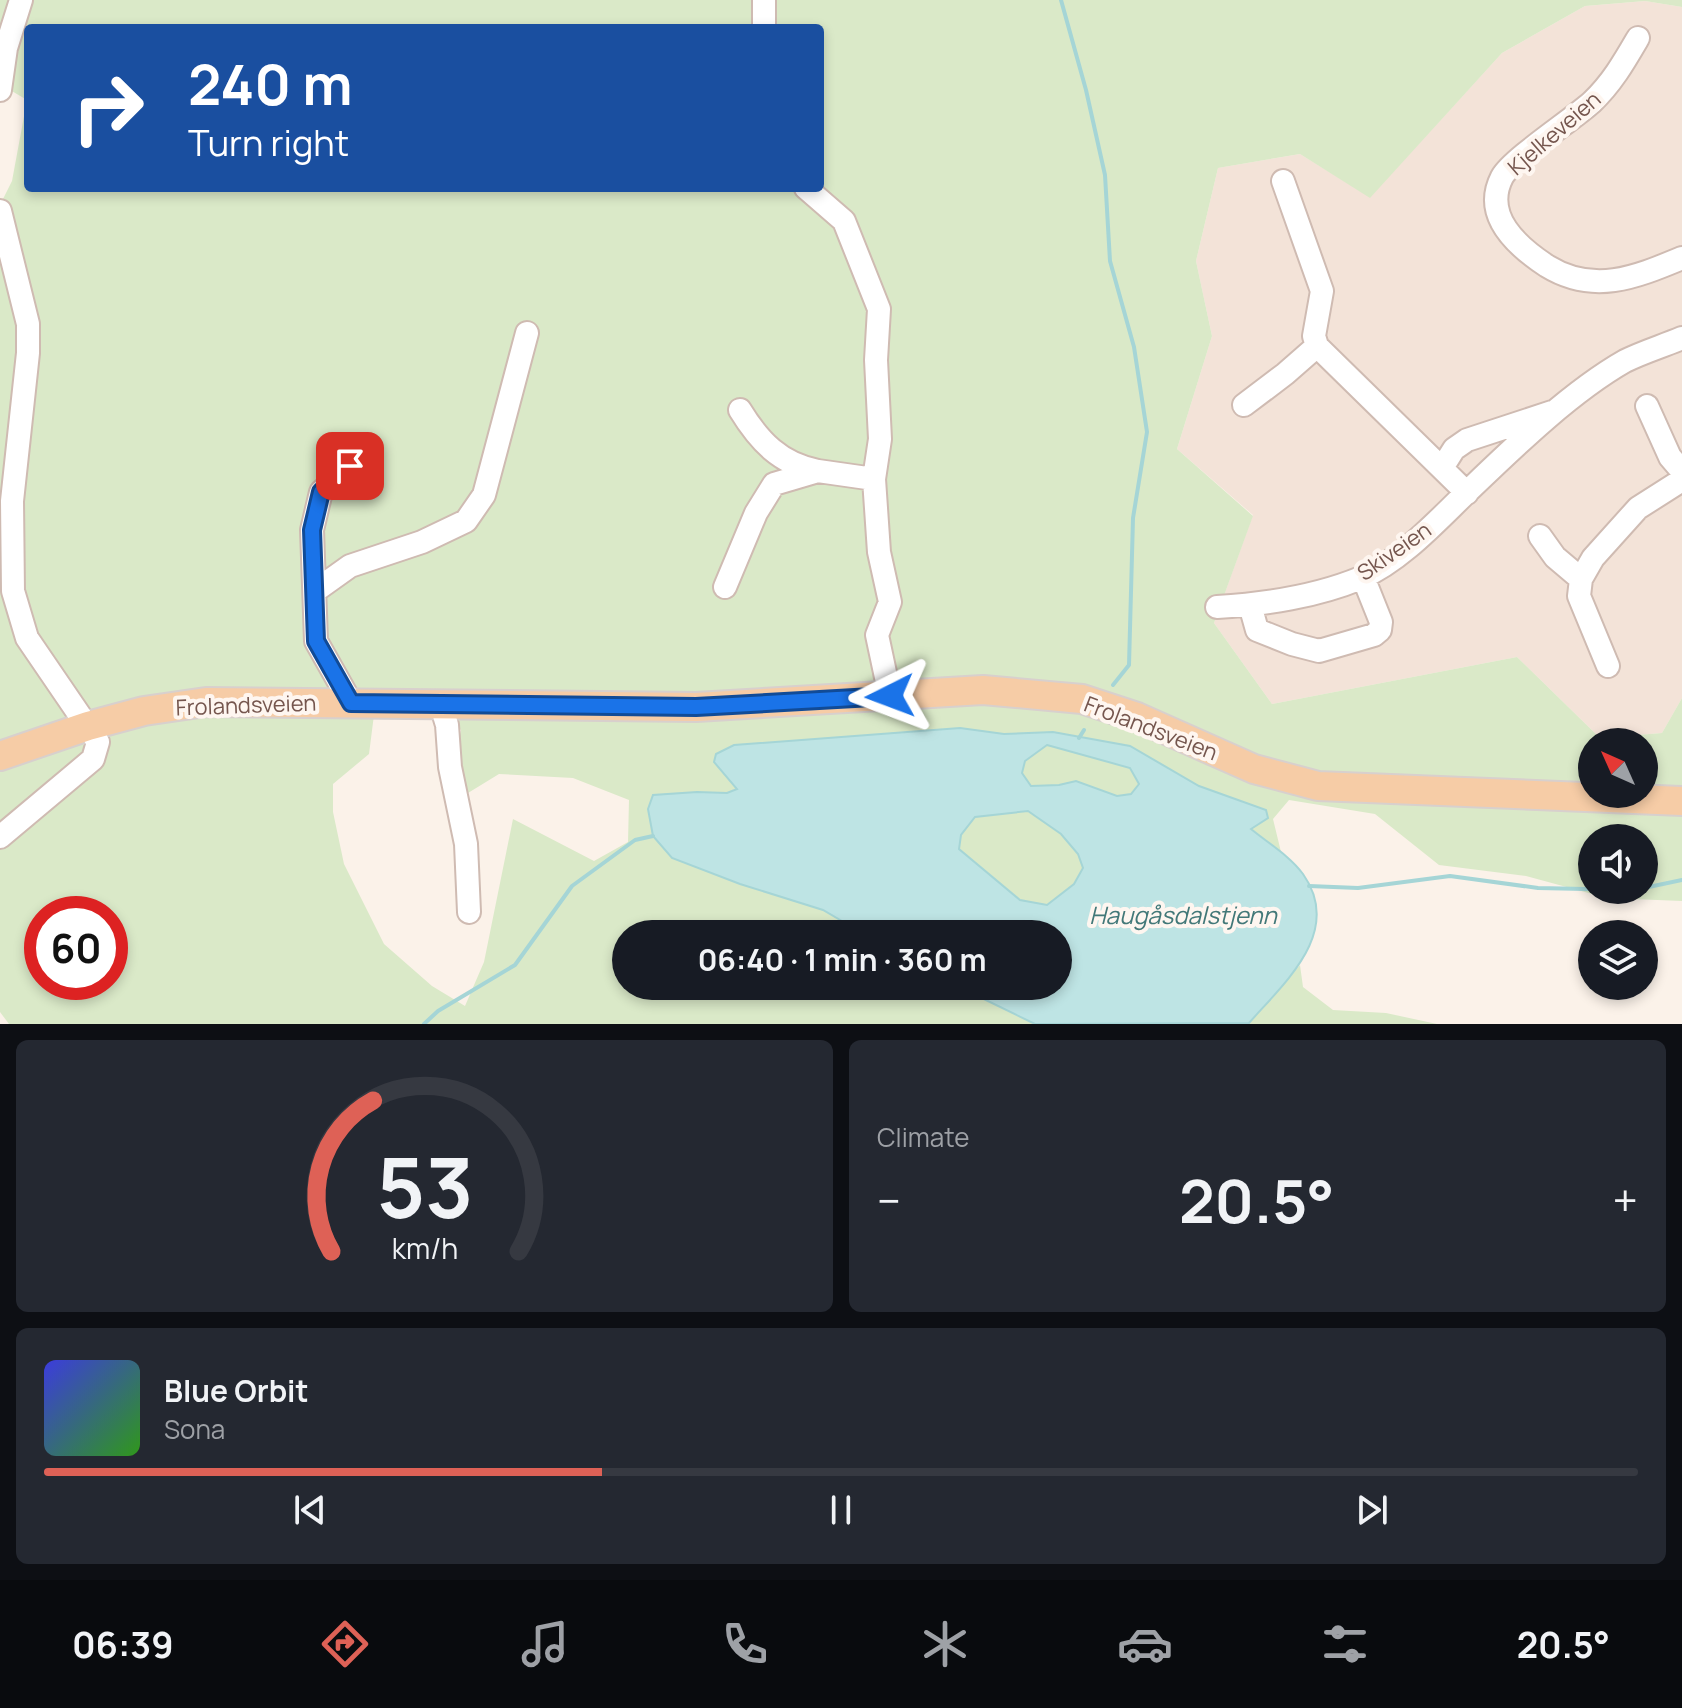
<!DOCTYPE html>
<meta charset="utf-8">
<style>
:root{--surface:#171b24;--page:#242831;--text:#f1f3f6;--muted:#9ea1a6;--line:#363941;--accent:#de6156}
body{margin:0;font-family:Manrope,sans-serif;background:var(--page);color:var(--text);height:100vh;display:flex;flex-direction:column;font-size:30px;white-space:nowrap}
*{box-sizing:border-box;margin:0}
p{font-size:26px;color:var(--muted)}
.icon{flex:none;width:44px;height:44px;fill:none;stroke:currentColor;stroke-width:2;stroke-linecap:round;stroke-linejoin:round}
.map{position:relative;height:1024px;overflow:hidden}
.sheet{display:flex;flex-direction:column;gap:16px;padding:16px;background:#0d0f14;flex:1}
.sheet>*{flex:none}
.hud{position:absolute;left:24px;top:24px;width:800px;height:168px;border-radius:8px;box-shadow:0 4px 12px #0003;background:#1a4fa0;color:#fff;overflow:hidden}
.needle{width:52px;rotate:315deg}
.tools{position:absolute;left:1578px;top:728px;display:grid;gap:16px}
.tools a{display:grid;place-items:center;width:80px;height:80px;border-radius:50%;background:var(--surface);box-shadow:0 4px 12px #0003;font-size:40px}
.speed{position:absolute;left:24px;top:896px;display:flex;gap:16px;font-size:40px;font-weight:700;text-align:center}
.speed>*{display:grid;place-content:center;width:104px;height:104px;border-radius:50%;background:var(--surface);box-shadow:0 4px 12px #0003;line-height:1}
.speed .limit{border:12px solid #d22;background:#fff;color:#111}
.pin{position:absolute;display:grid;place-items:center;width:68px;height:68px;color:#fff;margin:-34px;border-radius:16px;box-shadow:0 4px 12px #0006}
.me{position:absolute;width:88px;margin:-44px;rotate:267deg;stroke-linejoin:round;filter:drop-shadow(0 0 6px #0008)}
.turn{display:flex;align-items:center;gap:28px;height:168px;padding:0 32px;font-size:36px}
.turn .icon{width:104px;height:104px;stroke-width:2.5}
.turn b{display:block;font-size:56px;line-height:68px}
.big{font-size:60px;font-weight:700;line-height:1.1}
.sheet .widget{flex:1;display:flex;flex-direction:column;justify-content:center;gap:12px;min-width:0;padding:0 28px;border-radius:12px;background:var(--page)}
.sheet .dial{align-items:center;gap:0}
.dial svg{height:208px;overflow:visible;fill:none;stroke:var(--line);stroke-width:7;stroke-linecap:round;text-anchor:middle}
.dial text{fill:var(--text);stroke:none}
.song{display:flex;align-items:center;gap:24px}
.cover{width:96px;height:96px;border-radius:12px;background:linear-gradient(135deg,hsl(240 70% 55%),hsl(110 70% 35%))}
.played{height:8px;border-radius:4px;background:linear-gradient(90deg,var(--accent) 35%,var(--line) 35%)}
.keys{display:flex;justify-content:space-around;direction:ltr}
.heat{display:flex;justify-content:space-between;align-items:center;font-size:44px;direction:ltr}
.sheet .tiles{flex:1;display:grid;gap:16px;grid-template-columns:1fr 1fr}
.widget:last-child{grid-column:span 2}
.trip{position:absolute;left:612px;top:920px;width:460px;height:80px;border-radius:40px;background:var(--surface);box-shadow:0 4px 12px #0003;font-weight:700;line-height:80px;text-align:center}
.dock{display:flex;height:128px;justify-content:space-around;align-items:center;background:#090b0e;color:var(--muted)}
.dock .icon{width:56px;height:56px}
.dock .on{color:var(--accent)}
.dock b{font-size:36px;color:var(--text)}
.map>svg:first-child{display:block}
.residential{fill:#f3e3d8}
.green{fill:#dae9c8;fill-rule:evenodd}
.water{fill:#bee4e4;stroke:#a5d5d6;stroke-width:2;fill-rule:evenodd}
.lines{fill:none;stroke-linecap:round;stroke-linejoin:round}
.stream{stroke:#a5d5d6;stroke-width:4}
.minor-casing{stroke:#cfbbb2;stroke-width:26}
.major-casing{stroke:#d8d0cd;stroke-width:32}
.minor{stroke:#fff;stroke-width:22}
.major{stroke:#f6cca6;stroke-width:28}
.route-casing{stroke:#114b97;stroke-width:20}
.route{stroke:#1a73e8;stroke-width:14}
.labels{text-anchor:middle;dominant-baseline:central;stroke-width:8;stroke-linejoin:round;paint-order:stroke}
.street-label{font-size:22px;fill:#75564e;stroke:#fef6f0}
.water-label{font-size:24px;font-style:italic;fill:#427878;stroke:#fef6f0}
</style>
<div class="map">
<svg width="1682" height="1024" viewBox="0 0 1682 1024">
<rect width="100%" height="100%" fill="#fbf2e9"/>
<path class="residential" d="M1645,1l37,6v691l-20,35 -62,5 -83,-81 -245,47 -58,-81 39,-108 -76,-66 35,-113 -16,-75 22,-93 82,-14 70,43 132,-144 83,-47z"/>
<path class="green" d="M0,0h1682v7l-37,-6 -60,5 -83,47 -132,145 -70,-44 -82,14 -22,93 16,75 -35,113 76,67 -39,107 58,81 245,-47 83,81 62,-5 20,-35v203l-75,-3 -81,-22 -87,-11 -64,-51 -86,-14 -16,19 8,33 -30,-23 15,-19 -67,-24 -25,-12 -95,-36 -26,-6 -49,2 -44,-6 -226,17 -20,17 23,26 -10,5 -30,-1 -25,66 68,26 83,26 41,24h-238v52h331l78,38h-1026l-9,-12v-807l12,-24 15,-81 -27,-16zM28,28h792v160h-792zM375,707l60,3 26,20 -7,30 14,33 31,-19 74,4 56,22 -1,42 -34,19 -81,-42 -29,143 -19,44 -33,-20 -48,-42 -40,-80 -11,-52v-28l36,-30zM1592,742h52v52h-52zM1592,838h52v52h-52zM42,914h68v68h-68z
M1047,745l83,23 9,16 -8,11 -14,1 -41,-15 -17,4 -28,1 -9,-13 3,-12z
M1028,811l33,23 17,20 5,15 -9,15 -27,21 -26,-5 -62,-51 2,-14 14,-18z
M1300,965l3,22 30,23 53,3 51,11h-197l9,-1z"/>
<path class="water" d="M960,728l44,6 49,-2 77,14 69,40 67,24 2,8 -17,11c17,14 39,27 52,45 41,58 -19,109 -54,149l-214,1 -78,-38h101v-52h-194l-41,-24 -83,-26 -68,-26 -19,-22 -5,-27 5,-14 44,-3 30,1 10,-4 -23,-27 2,-8 18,-9zM1047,745l83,23 9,16 -8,10 -14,2 -41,-15 -17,4 -28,1 -9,-13 3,-12zM1028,811l33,23 17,20 5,14 -9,16 -27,21 -27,-5 -61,-51 2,-14 14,-18z"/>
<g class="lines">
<path class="stream" d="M1061,0l25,90 19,85 5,86 24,86 13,85 -14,86 -4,147 -16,20
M1079,738l5,-8
M1309,886l49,2 92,-12 88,12 94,2
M1644,888l38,-8
M424,1024l14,-13 77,-46 57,-79 63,-46 18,-4"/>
<defs>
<path id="minor" d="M764,28v-28
M1638,38c-14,24 -26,45 -46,64 -20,18 -80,57 -90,75 -20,39 16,70 45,89 47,29 89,11 135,-8
M0,90l6,-42 15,-48
M1283,181l39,110 -8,45 3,10 150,147
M806,188l38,33 35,88 -3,51 4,79 -6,40 5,73 11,50 -13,33 13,61
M0,211l28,113v29l-16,148 1,90 14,47 71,104 -5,17 -93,78
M1244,405l41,-31 32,-28
M1647,406l23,51 12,14
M740,410c19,31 40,54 78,61
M350,466l-29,26 -9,38 4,111 35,62
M1442,468l12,-19 13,-9 85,-28
M1540,536l15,21 26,22
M725,587l31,-74 18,-29 44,-13 56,8
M315,591l35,-25 72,-24 44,-21 18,-26 43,-162
M1250,605l7,25 35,14 27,7 55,-16 6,-5 1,-8 -18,-45
M1217,607c50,-3 98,-10 144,-29 39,-17 74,-55 104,-84 47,-45 104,-101 160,-133 18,-9 38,-15 57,-23
M1608,666l-29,-70 2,-17 12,-21 45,-50 44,-28
M441,705l6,20 3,42 16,77 3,68"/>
<path id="major" d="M0,756l88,-30 56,-15 62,-9 490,5 287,-17 99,9 55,18 117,52 64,17 364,15"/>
</defs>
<use href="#minor" class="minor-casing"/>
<use href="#major" class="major-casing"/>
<use href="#minor" class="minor"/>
<use href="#major" class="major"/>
</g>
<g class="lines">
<defs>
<path id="route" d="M350,466l-29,26 -9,38 4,111 35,62 345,4 194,-11"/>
</defs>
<use href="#route" class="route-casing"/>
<use href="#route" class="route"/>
</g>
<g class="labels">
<g class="street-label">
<text transform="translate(1554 133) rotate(-41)">Kjelkeveien</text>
<text transform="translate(1394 551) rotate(-35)">Skiveien</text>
<text transform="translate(246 705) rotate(-2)">Frolandsveien</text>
<text transform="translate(1151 728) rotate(21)">Frolandsveien</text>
</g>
<g class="water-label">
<text x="1183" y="914">Haugåsdalstjenn</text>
</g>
</g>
</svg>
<div class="tools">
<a><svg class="needle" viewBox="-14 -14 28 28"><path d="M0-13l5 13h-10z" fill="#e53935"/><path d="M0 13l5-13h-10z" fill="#9ea1a6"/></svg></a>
<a><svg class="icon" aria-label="sound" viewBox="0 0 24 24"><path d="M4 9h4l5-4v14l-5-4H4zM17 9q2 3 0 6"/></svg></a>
<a><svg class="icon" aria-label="layers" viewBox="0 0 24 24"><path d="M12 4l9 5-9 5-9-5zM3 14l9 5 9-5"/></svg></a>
</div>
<div class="speed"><div class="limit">60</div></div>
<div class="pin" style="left:350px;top:466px;background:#d93025"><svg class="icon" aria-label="arrive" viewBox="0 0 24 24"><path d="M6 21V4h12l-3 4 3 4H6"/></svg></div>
<svg class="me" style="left:890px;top:696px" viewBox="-20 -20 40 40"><path d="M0-17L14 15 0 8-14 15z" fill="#1a73e8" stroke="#fff" stroke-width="4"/></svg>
<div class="trip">06:40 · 1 min · 360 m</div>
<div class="hud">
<div class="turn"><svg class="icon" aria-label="right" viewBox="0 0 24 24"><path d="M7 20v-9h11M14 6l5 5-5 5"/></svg><div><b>240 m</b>Turn right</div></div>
</div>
</div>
<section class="sheet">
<div class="tiles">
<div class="widget dial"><svg viewBox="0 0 100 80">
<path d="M14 69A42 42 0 1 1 86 69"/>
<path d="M14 69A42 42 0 0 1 30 11" stroke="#de6156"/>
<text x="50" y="56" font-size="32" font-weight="700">53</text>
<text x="50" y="72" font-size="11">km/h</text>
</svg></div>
<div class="widget"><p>Climate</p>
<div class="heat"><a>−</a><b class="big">20.5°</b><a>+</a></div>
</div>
<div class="widget">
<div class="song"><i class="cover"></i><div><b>Blue Orbit</b><p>Sona</p></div></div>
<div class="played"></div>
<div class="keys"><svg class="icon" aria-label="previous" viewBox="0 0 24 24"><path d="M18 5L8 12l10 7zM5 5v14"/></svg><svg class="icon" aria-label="pause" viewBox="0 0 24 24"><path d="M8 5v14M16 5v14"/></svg><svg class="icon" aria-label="next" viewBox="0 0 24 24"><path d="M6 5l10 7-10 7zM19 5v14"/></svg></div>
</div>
</div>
</section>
<nav class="dock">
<b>06:39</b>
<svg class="icon on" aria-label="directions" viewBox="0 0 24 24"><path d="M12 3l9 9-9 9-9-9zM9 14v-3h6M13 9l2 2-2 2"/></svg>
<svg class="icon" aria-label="music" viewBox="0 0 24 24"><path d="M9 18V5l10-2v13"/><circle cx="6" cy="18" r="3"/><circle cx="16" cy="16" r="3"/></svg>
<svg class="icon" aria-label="phone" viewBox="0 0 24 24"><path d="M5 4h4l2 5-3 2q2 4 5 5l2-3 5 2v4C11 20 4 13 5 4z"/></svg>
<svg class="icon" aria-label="climate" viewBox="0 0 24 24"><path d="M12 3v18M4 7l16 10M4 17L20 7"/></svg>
<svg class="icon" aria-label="car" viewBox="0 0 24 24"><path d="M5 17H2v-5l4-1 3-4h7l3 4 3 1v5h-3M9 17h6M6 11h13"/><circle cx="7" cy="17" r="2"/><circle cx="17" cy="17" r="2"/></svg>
<svg class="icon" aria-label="filters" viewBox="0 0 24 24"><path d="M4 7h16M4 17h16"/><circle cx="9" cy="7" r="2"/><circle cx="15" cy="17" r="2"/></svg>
<b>20.5°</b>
</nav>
